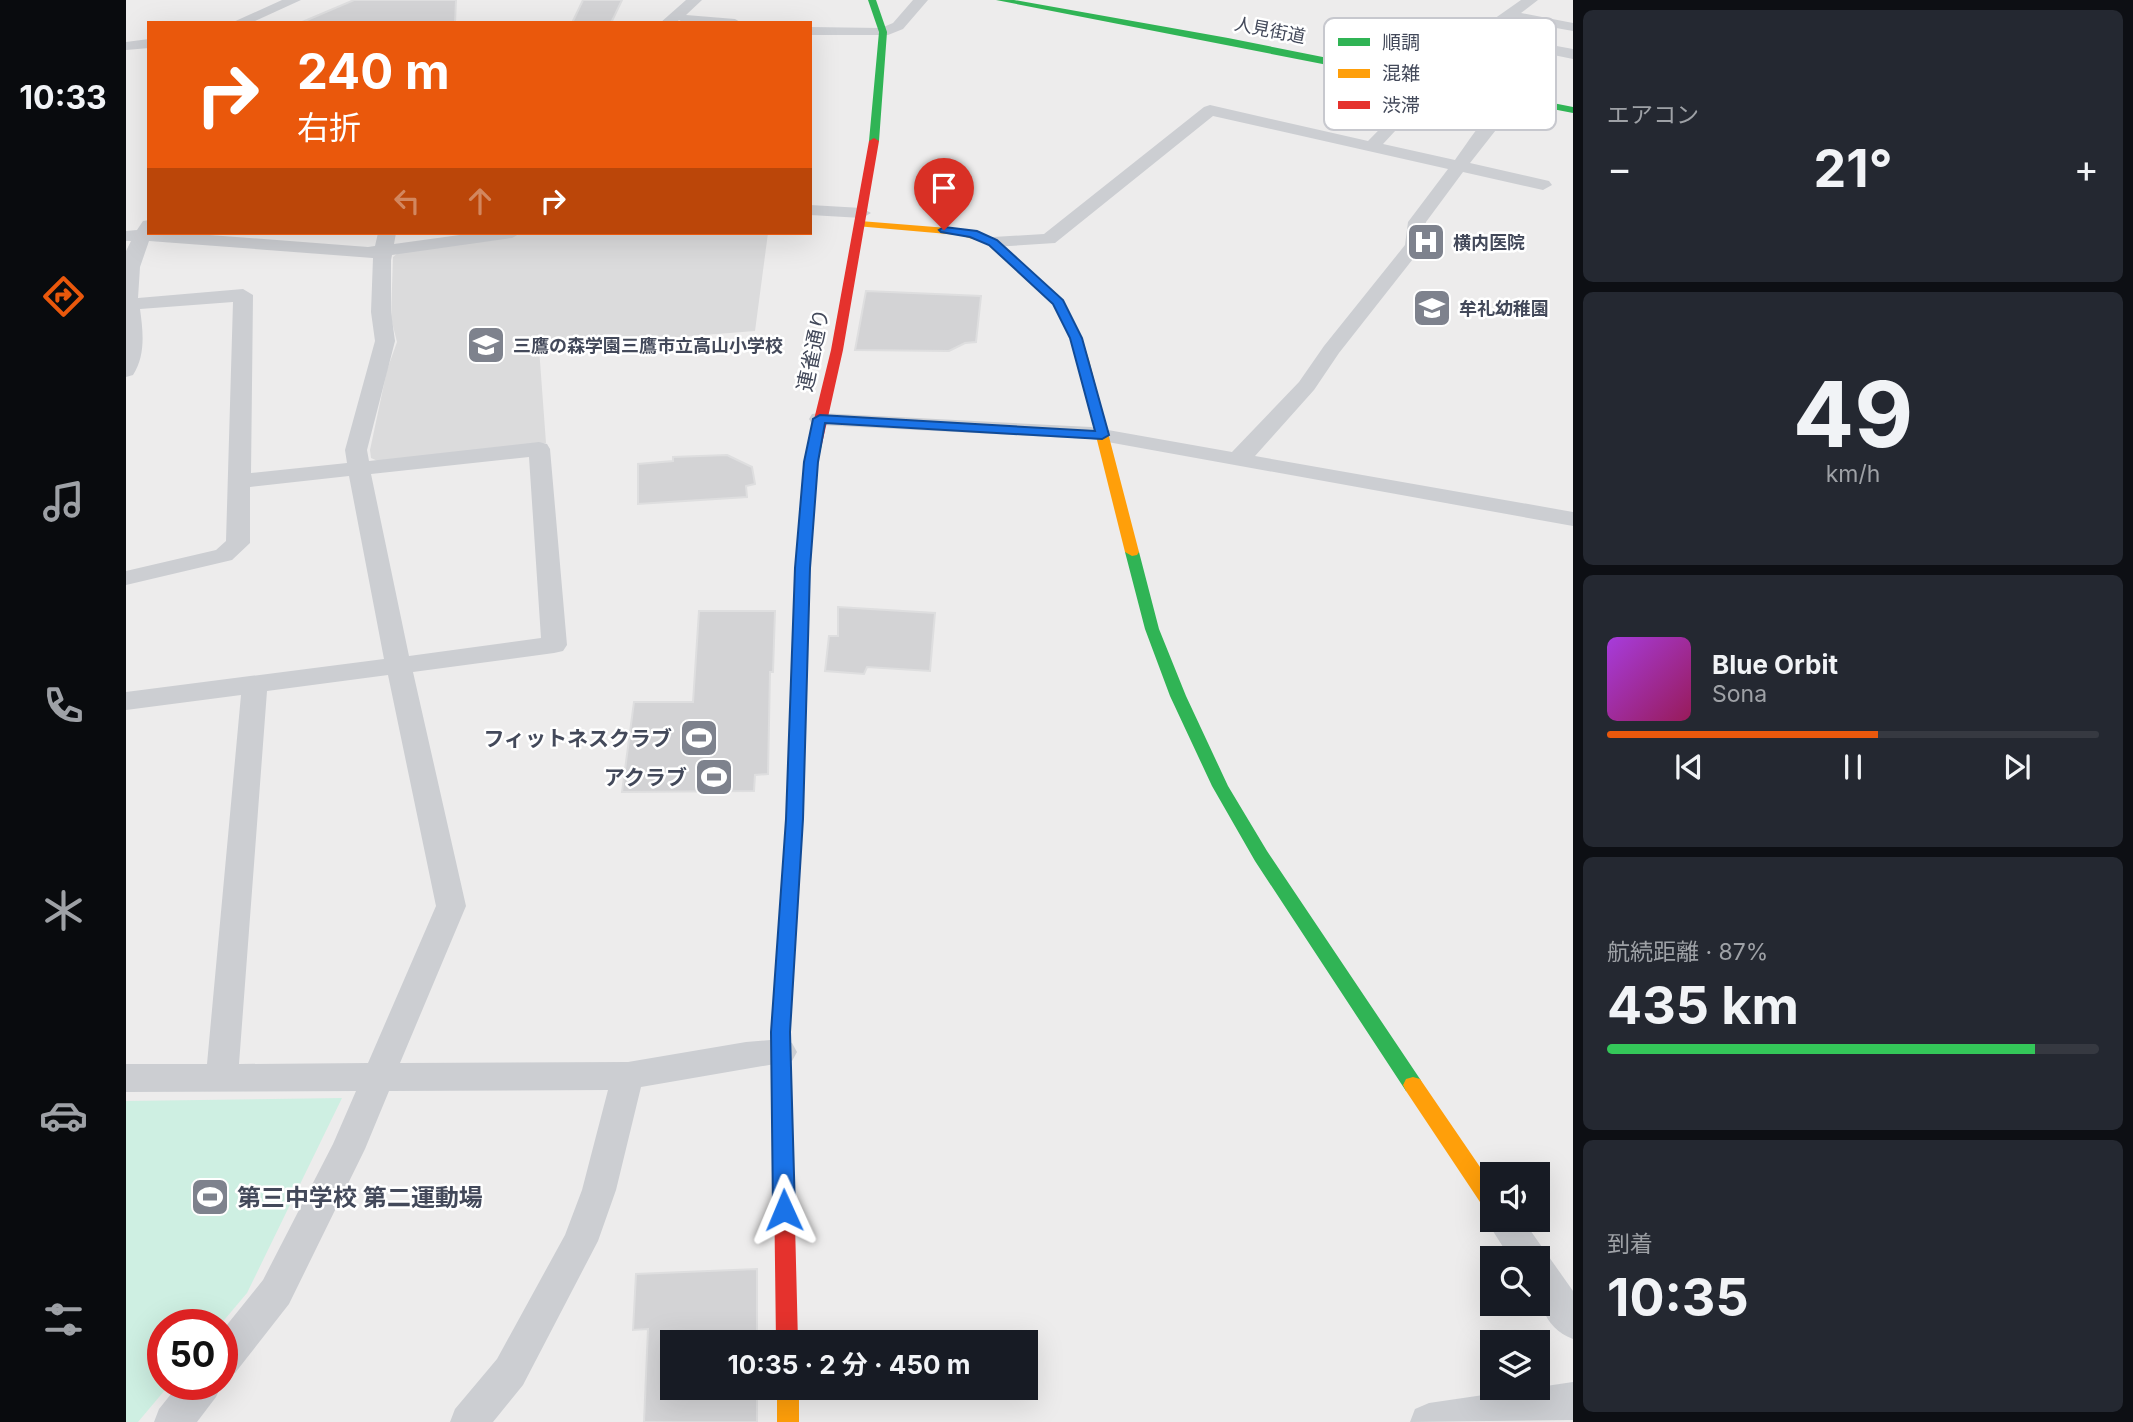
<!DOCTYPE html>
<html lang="ja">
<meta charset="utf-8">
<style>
:root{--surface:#171b24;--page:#242831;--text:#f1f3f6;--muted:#9ea1a6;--line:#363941;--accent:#ea580c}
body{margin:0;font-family:Inter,"Noto Sans JP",sans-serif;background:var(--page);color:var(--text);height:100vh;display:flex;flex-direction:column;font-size:26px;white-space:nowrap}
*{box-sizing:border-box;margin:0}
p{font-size:23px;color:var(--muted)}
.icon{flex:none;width:38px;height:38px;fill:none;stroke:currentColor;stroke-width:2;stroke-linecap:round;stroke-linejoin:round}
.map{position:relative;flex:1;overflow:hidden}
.sheet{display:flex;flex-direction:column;gap:10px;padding:10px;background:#0d0f14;width:560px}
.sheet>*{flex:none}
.top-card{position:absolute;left:21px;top:21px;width:665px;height:214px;border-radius:0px;box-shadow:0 7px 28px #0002;background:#ea580c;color:#fff;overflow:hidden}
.buttons{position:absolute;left:1354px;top:1162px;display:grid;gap:14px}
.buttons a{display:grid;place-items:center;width:70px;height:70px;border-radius:0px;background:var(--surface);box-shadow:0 7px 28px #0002;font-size:35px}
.speed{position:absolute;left:21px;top:1309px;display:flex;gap:14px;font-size:35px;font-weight:700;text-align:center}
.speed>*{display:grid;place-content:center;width:91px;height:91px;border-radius:50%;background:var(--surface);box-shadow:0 7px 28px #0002;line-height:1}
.speed .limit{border:10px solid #d22;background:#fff;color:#111}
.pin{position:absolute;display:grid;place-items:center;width:60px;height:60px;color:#fff;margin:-72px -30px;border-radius:50% 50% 50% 0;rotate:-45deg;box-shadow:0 0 7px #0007}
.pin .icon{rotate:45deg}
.me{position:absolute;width:77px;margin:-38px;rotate:359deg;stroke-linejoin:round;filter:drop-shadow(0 0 5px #0008)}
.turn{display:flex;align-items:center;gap:24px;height:147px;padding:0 35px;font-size:32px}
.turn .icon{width:91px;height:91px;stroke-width:2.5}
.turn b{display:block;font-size:49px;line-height:60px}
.lanes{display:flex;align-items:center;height:66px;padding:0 35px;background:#0003;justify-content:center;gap:35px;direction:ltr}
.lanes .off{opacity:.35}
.big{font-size:52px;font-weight:700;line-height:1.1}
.sheet .tile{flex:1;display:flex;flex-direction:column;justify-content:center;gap:10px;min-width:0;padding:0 24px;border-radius:10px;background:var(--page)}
.sheet .dial{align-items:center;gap:0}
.dial b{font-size:91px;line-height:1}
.song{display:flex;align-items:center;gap:21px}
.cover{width:84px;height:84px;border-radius:10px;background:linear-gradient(135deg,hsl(280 70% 55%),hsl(330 70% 35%))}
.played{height:7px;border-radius:4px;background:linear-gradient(90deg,var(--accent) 55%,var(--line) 55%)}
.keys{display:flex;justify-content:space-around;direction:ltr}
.heat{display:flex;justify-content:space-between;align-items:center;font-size:38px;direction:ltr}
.charge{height:10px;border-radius:5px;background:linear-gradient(90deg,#34c759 87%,var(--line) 0)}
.trip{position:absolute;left:534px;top:1330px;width:378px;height:70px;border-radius:0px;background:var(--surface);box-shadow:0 7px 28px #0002;font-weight:700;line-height:70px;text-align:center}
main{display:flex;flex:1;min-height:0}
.tab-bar{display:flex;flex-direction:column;width:126px;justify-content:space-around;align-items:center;background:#090b0e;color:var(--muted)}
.tab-bar .icon{width:49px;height:49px}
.tab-bar .selected{color:var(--accent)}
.tab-bar b{font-size:32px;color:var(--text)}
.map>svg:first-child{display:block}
.education{fill:#dbdbdc}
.green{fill:#ceefe2}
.building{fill:#d3d3d5;stroke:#dededf;stroke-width:2}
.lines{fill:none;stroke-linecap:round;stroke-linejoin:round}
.street{fill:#ccced2;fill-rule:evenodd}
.fast{fill:#30b455;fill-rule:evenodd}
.slow{fill:#ff9f0a;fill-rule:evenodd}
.jam{fill:#e5322d;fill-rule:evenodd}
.route{fill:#1a73e8;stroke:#114b97;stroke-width:2}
.labels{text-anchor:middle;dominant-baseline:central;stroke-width:5;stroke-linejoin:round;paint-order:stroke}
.far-street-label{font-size:18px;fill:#43495a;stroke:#fff}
.far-poi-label{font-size:18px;font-weight:bold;fill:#43495a;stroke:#fff;text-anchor:start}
.street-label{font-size:21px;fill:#43495a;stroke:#fff}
.poi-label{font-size:21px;font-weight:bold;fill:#43495a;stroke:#fff;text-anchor:end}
.near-poi-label{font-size:24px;font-weight:bold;fill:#43495a;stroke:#fff;text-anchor:start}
.key{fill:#fff;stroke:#c7c8ce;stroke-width:2}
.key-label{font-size:19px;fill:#43495a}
</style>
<main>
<nav class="tab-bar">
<b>10:33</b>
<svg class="icon selected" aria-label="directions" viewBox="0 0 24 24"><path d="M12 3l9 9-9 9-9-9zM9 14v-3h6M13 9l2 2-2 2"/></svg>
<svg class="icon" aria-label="music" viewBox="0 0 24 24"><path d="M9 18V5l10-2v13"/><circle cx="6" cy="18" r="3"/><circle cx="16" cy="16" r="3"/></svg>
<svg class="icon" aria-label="phone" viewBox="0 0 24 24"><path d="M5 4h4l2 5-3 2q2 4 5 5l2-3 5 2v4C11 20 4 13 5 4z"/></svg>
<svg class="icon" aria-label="climate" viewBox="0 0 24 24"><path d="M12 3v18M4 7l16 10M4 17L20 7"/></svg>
<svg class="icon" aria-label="car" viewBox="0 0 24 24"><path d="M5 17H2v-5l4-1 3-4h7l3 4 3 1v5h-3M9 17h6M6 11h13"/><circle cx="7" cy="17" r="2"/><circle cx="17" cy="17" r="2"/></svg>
<svg class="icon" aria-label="filters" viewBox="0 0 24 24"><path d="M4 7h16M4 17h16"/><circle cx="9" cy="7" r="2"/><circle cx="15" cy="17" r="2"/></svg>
</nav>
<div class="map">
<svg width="1447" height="1422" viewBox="0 0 1447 1422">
<rect width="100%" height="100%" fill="#edecec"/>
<path class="education" d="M406,233h236l-13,98 -216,17 7,95 -166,19 -9,-4 -1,-8 17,-80 10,-28 -6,-24 2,-61 5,-4z"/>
<path class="green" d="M216,1098l-95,195 -27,32h-57v59h7l-32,38h-12v-321z"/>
<path class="building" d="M228,0h102l-1,23h-155z
M457,0h39l-11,23h-39z
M740,291l115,5 -5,46 -11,1 -16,8 -94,-1z
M601,455l25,12 3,17 -9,2 1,11 -109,7v-40l35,-3v-4z
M712,607l97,6 -5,58 -63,-4 -3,7 -39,-3 4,-35h9z
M573,611h76l-2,61h-3l-2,102 -13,1 -1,16 -132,1 12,-90h59z
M631,1269v73h-85v46h85v34h-113l4,-93 -15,1 3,-56z"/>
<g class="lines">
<path class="street" d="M156,0h19l-50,23h-20z
M560,0h16l-16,15 49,4 7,4h-58l-5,-3 -3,3h-16z
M787,0h15l-25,29 -15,6h-78v-8l71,1 12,-5z
M1395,0h17l-17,13 52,10v8l-62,-11 -19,14 81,15v10l-89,-18 -51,49 -50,54 72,16c11,-15 41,-62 58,-67l8,5 -51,65 79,18 3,4 -9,5 -80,-18 -37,50 -6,28 -81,103 -25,37 -59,66 318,56v14l-482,-87 -271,-14 -8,-1 -3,-5 3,-5 8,-1 271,14 141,25 67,-70 25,-36 81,-101 3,-23 40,-53 -235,-53 -158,127 -62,4 -9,-5 9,-5 51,-3 160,-127 6,-2 158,36 106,-108z
M23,39v9l-23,2v-8z
M684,205l52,3 9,5 -9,5 -52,-3z
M23,220v13h34l185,14 7,-1 3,-13h18l-2,11 80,-11h47l-9,5 -120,17 -1,5v52l4,29 -28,109 2,11 170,-19 8,2 3,5 17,196 -4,6 -9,2 -141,19 53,234 -66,157 228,-1 118,-20 35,-3 11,4 5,9 -5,9 -151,26 -25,103 -18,51 -75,144 -30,37h-43l5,-13 42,-50 68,-124 17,-45 26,-100 -219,1 -24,58 -76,155 -54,69 -13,5v-47l41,-51 70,-136 23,-53 -230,1v-28h81l34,-369 -115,15v-18l258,-33 -35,-183 -99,11v56l-18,17 -106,25v-14l90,-21 10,-9 7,-239 -93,7c3,22 6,46 -7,66l-7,2v-126l5,-10h-5v-10l11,-1 6,-9zM23,241l224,17 -2,54 4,29 -30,109 2,13 -96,10 2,-178 -10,-6 -105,9 2,-31zM403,457l12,181 -132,18 -38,-182zM262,675l48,231 -68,157 -129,1 28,-373z
M1367,1208v12h30l50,71v48c-36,-14 -35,-48 -35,-81h-28l-24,-38z
M1447,1382v38l-163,2 5,-13 14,-6z
M53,1384h43l-6,13 -19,25h-43l5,-13z"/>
<path class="fast" d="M742,0h8l11,32 -8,109 -5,3 -5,-3 10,-109z
M870,0h18l214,38 345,69v6z
M689,440l7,4 -4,18 -8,106 -7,251 -13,206 -2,5 -7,3 -7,-3 -2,-5 15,-206 9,-251 8,-106 4,-18z
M1006,548l7,4 20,77 27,67 42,90 39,65 153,228 3,6 -3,6 -7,2 -7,-2 -151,-230 -43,-75 -42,-90 -25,-67 -20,-77z"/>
<path class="slow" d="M734,221l100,8 37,11 65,60 20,38 7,22 50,192 -2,3 -5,1 -7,-4 -48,-192 -7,-22 -17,-34 -64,-60 -30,-9 -103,-9v-4z
M1287,1077l7,2 73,107v27l-7,-2 -80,-120 -3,-6 3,-6z
M651,1388h22v34h-22z"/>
<path class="jam" d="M748,138l5,3 -36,209 -21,94 -7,4 -7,-4 23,-94 38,-209z
M655,1017l7,3 2,5 8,317h-22l-4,-317 2,-5z"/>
</g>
<path class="route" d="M818,227l33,4 20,9 66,60 19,38 27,97 -7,4 -277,-16 -7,39 -8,106 -7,251 -13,213 5,178 -4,7 -7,3 -7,-3 -4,-7 -2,-178 15,-213 9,-251 9,-106 9,-43 7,-4 275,16 -25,-93 -17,-34 -64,-59 -19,-8 -29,-5 -2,-2z"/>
<defs>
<symbol id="hospital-square" viewBox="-11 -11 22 22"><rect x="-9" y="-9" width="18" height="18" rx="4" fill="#7e828d" stroke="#fff"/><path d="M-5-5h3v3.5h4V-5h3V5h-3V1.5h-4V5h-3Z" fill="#fff"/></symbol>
<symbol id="school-square" viewBox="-11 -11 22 22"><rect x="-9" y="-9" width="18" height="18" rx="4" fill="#7e828d" stroke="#fff"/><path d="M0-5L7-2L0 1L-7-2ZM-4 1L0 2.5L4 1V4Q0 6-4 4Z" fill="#fff"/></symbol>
<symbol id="stadium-square" viewBox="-11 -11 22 22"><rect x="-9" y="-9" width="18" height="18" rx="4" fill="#7e828d" stroke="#fff"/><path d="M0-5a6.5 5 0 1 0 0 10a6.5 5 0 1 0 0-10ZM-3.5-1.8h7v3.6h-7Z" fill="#fff"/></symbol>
</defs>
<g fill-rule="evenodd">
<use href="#hospital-square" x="1278" y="220" width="44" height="44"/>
<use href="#school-square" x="1284" y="286" width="44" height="44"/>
<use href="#school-square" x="338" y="323" width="44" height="44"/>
<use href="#stadium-square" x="551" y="716" width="44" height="44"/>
<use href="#stadium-square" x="566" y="755" width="44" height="44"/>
<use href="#stadium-square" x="62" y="1175" width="44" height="44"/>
</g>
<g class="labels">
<g class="far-street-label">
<text transform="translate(1144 30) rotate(11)">人見街道</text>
</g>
<g class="far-poi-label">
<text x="1327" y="242">横内医院</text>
<text x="1333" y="308">牟礼幼稚園</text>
<text x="387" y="345">三鷹の森学園三鷹市立高山小学校</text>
</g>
<g class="street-label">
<text transform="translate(687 350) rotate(-78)">連雀通り</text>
</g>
<g class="poi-label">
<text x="546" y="738">フィットネスクラブ</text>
<text x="561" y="777">アクラブ</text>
</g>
<g class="near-poi-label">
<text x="111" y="1197">第三中学校 第二運動場</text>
</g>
</g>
<rect x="1198" y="18" width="232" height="112" rx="10" class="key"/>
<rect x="1212" y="38" width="32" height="8" fill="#30b455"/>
<rect x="1212" y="69" width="32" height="9" fill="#ff9f0a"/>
<rect x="1212" y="101" width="32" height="8" fill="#e5322d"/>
<g class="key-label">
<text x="1256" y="49">順調</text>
<text x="1256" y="80">混雑</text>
<text x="1256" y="112">渋滞</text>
</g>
</svg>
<div class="buttons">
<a><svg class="icon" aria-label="sound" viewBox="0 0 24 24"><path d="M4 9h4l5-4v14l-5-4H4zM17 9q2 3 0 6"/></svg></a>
<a><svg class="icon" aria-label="search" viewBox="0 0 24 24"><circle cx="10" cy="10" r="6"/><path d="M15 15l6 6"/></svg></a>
<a><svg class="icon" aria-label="layers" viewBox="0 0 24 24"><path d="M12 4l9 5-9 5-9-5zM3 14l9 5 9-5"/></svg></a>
</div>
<div class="speed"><div class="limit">50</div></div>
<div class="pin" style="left:818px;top:230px;background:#d93025"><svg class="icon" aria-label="arrive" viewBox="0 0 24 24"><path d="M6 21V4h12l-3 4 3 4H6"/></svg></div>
<svg class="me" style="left:658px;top:1210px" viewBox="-20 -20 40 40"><path d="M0-17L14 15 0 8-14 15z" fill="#1a73e8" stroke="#fff" stroke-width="4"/></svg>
<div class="trip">10:35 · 2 分 · 450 m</div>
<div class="top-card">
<div class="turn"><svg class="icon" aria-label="right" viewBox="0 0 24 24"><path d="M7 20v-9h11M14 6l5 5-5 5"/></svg><div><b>240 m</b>右折</div></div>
<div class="lanes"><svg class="icon off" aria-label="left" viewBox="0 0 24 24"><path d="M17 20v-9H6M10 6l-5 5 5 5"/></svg><svg class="icon off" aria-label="ahead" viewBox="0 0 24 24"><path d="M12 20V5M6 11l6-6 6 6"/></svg><svg class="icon" aria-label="right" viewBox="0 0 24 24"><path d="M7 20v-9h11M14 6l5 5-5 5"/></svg></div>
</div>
</div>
<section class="sheet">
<div class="tile"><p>エアコン</p>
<div class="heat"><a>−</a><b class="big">21°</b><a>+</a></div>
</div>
<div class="tile dial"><b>49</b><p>km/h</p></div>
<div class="tile">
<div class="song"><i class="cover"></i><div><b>Blue Orbit</b><p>Sona</p></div></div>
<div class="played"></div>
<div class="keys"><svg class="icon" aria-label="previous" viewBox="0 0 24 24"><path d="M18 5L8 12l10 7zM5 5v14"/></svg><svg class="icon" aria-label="pause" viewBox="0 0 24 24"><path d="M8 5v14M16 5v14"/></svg><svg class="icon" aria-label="next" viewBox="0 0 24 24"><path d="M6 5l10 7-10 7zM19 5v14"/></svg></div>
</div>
<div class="tile"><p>航続距離 · 87%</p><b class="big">435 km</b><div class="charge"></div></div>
<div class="tile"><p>到着</p><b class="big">10:35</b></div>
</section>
</main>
